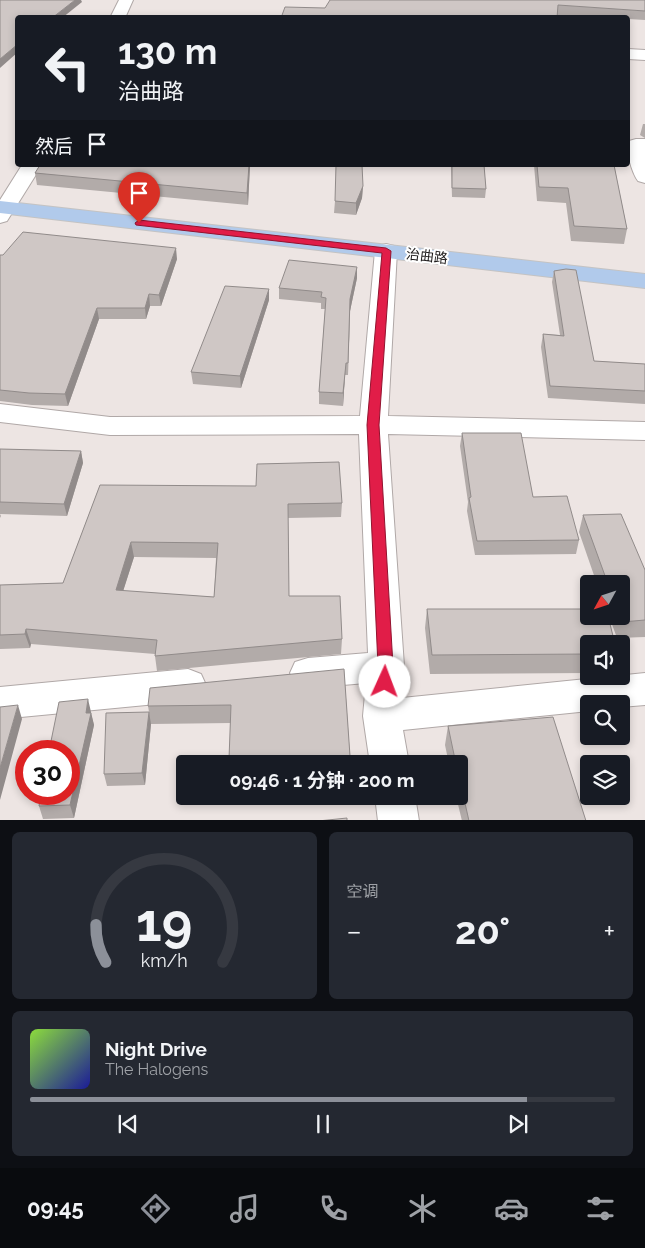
<!DOCTYPE html>
<html lang="zh">
<meta charset="utf-8">
<style>
:root{--surface:#171b24;--page:#242831;--text:#f1f3f6;--muted:#9ea1a6;--line:#363941;--accent:#8c9099}
body{margin:0;font-family:Raleway,"Noto Sans SC",sans-serif;background:var(--page);color:var(--text);height:100vh;display:flex;flex-direction:column;font-size:19px;white-space:nowrap}
*{box-sizing:border-box;margin:0}
p{font-size:16px;color:var(--muted)}
.icon{flex:none;width:28px;height:28px;fill:none;stroke:currentColor;stroke-width:2;stroke-linecap:round;stroke-linejoin:round}
.map{position:relative;height:820px;overflow:hidden}
.side{display:flex;flex-direction:column;gap:12px;padding:12px;background:#0d0f14;flex:1}
.side>*{flex:none}
.banner{position:absolute;left:15px;top:15px;width:615px;height:152px;border-radius:5px;box-shadow:0 2px 8px #0003;background:#171b24;color:var(--text);overflow:hidden}
.needle{width:32px;rotate:230deg}
.buttons{position:absolute;left:580px;top:575px;display:grid;gap:10px}
.buttons a{display:grid;place-items:center;width:50px;height:50px;border-radius:5px;background:var(--surface);box-shadow:0 2px 8px #0003;font-size:25px}
.speed{position:absolute;left:15px;top:740px;display:flex;gap:10px;font-size:25px;font-weight:700;text-align:center}
.speed>*{display:grid;place-content:center;width:65px;height:65px;border-radius:50%;background:var(--surface);box-shadow:0 2px 8px #0003;line-height:1}
.speed .limit{border:8px solid #d22;background:#fff;color:#111}
.pin{position:absolute;display:grid;place-items:center;width:42px;height:42px;color:#fff;margin:-51px -21px;border-radius:50% 50% 50% 0;rotate:-45deg;box-shadow:0 0 5px #0007}
.pin .icon{rotate:45deg}
.me{position:absolute;width:55px;margin:-28px;rotate:2deg;stroke-linejoin:round;filter:drop-shadow(0 0 4px #0008)}
.turn{display:flex;align-items:center;gap:18px;height:105px;padding:0 20px;font-size:22px}
.turn .icon{width:65px;height:65px;stroke-width:2.5}
.turn b{display:block;font-size:35px;line-height:42px}
.then{display:flex;align-items:center;height:48px;padding:0 20px;background:#0003;gap:10px;font-size:19px}
.big{font-size:38px;font-weight:700;line-height:1.1}
.side .tile{flex:1;display:flex;flex-direction:column;justify-content:center;gap:8px;min-width:0;padding:0 18px;border-radius:8px;background:var(--page)}
.side .dial{align-items:center;gap:0}
.dial svg{height:130px;overflow:visible;fill:none;stroke:var(--line);stroke-width:7;stroke-linecap:round;text-anchor:middle}
.dial text{fill:var(--text);stroke:none}
.song{display:flex;align-items:center;gap:15px}
.cover{width:60px;height:60px;border-radius:8px;background:linear-gradient(135deg,hsl(90 70% 55%),hsl(240 70% 35%))}
.played{height:5px;border-radius:2px;background:linear-gradient(90deg,var(--accent) 85%,var(--line) 85%)}
.keys{display:flex;justify-content:space-around;direction:ltr}
.heat{display:flex;justify-content:space-between;align-items:center;font-size:28px;direction:ltr}
.side .tiles{flex:1;display:grid;gap:12px;grid-template-columns:1fr 1fr}
.tile:last-child{grid-column:span 2}
.trip{position:absolute;left:176px;top:755px;width:292px;height:50px;border-radius:5px;background:var(--surface);box-shadow:0 2px 8px #0003;font-weight:700;line-height:50px;text-align:center}
.dock{display:flex;height:80px;justify-content:space-around;align-items:center;background:#090b0e;color:var(--muted)}
.dock .icon{width:35px;height:35px}
.dock .current{color:var(--accent)}
.dock b{font-size:22px;color:var(--text)}
.map>svg:first-child{display:block}
.lines{fill:none;stroke-linecap:round;stroke-linejoin:round}
.minor-casing{stroke:#b0a8a7;stroke-width:2}
.major-casing{stroke:#c4c3c3;stroke-width:2}
.minor{fill:#fff;fill-rule:evenodd}
.major{fill:#b1caeb;fill-rule:evenodd}
.wall{fill:#b2aba9;fill-rule:evenodd}
.shaded-wall{fill:#918b8a}
.building{fill:#cfc7c5;stroke:#918b8a;fill-rule:evenodd}
.route{fill:#e11d48;stroke:#92132f}
.labels{text-anchor:middle;dominant-baseline:central;stroke-width:4;stroke-linejoin:round;paint-order:stroke}
.street-label{font-size:14px;fill:#1d1a1a;stroke:#fff}
</style>
<div class="map">
<svg width="645" height="821" viewBox="0 0 645 821">
<rect width="100%" height="100%" fill="#ede5e3"/>
<g class="lines">
<defs>
<path id="minor" d="M119,0h14l-8,18h-15z
M628,49l17,1v10l-17,-1z
M636,139h9v44l-7,-2c-6,-8 -13,-31 -9,-40z
M22,165h20l-35,56 -7,2v-23z
M386,244l8,2 3,5 -9,165 257,6v18l-257,-6 16,232 -2,32 243,-25v32l-24,2v-3h-32v7l-186,19 6,34h-39l-7,-48 3,-33 -58,5 -13,-4 -5,-11 5,-11 13,-4 60,-5 -9,-219 -249,1 -110,-13v-18l110,13 250,-1 15,-165 3,-5z
M188,669l13,5 5,11 -5,11 -13,5 -188,18v-32z
M375,796h40l4,25h-41z"/>
<path id="major" d="M0,201l645,73v14l-645,-75z"/>
</defs>
<use href="#minor" class="minor-casing"/>
<use href="#major" class="major-casing"/>
<use href="#minor" class="minor"/>
<use href="#major" class="major"/>
</g>
<path class="wall" d="M645,0v20l-17,-1v-1h-29l-42,-3 -232,-7z
M643,124h2v14l-5,-3z
M40,165h210l-2,40 -211,-20 -2,-12z
M451,165h33l2,24 -1,9 -33,-1z
M534,165h80l13,64 -3,15 -53,-3 -5,-38 -29,-2z
M363,186l-1,12 -6,17 -22,-2 1,-12z
M0,255l177,4 -16,47h-11l-4,13h-47l-31,87 -36,-1 -32,-4z
M357,267v11l-7,33 -2,64h-3l-2,31 -24,-2v-12l6,-83h-4v-6l-42,-4v-11z
M554,271l40,90 51,3v40l-97,-6 -7,-51 2,-13 17,1 -8,-53z
M269,289v11l-28,88 -48,-4 -2,-12z
M462,433l117,107 -3,14 -101,1 -8,-44 1,-9 -8,-56z
M0,449l81,2 2,12 -16,53 -67,-2 1,2 -1,2z
M100,485l242,18 -1,14 -53,1 1,78 53,43 -1,15 -184,17 -2,-15v-2l-124,-10 -1,4 -30,1v-64l63,-2zM134,557l82,1 -2,39 -91,-6z
M583,515l62,55v67l-28,1 -8,-22h12v-32h-24l-18,-52z
M427,609l162,35v29l-159,1 -5,-46z
M344,669l6,87v8h-120l1,-41 -80,1 -6,61 -38,1 -3,-12 45,-62 -1,-6z
M91,712v2l3,11 -20,93 -31,1 -4,-13z
M448,726l138,95h-124l-6,-25h4v-32h-11l-4,-19z"/>
<path class="shaded-wall" d="M75,0h6l1,2 -20,16h-10z
M18,44v8l-18,16v-9z
M249,165h1l-2,40 -1,-12z
M363,186l-1,12 -6,17v-12z
M176,248l1,11 -16,47 -2,-11z
M357,267v11l-7,33 -2,64 2,-76z
M269,289v11l-28,88 -1,-12z
M149,294l1,12 -4,13 -1,-11z
M97,308l2,11 -31,87 -3,-12z
M346,363l-1,12 -2,31v-13z
M81,451l2,12 -16,53 -3,-12z
M131,542l3,15 -15,47 -3,-14z
M26,629l5,15 -1,4 -5,-14z
M88,699l6,26 -20,93 -4,-13z
M18,705l4,14 -22,81v-32z
M149,712l2,12 -6,61 -3,-12z"/>
<path class="building" d="M0,0h75l-23,18h-34v26l-18,15z
M330,0h315v11l-87,-6 -1,13h-276l4,-11 40,1z
M40,165h209l-2,28 -212,-20z
M336,165h26l1,21 -7,17 -21,-2z
M452,165h32l2,24 -34,-1z
M537,165h77l13,64 -53,-3 -6,-38 -29,-1z
M23,232l153,16 -17,47 -10,-1 -4,14h-48l-32,86 -36,-1 -29,-3v-135h3z
M289,260l68,7 -7,32 -2,64h-2l-3,30 -24,-1 7,-94 -5,-1 1,-5 -43,-4z
M566,269l10,1 18,91 51,3v27l-95,-5 -7,-52 21,2 -10,-65z
M225,286l44,3 -29,87 -49,-4z
M462,433h59l12,64 34,-1 12,44 -102,1 -8,-43 2,-1z
M0,449l81,2 -17,53 -64,-2z
M339,462l3,41 -54,1 1,92h51l2,43 -187,17 2,-16 -131,-11 -1,5 -25,1v-50l63,-2 37,-98 156,1 1,-22zM131,542l87,1 -4,54 -98,-7z
M621,514l24,56v50l-23,2 -2,-6h1v-32h-13l-25,-69z
M427,609h162v7h19l7,28h-26v10l-157,1z
M344,669l6,87 -121,3 2,-54 -83,1 2,-18z
M88,699l-2,14h5l-21,92 -31,1 2,-12h28v-43h-20l10,-49z
M18,705l-18,63v-61z
M149,712l-7,61 -38,1 2,-61z
M553,717l33,104h-117l-9,-40v-17h-4l-8,-38z
M347,818v3h-29z"/>
<path class="route" d="M139,220l247,28 5,3 -12,174 14,241 -1,16 -2,5 -5,2 -6,-2 -2,-5 1,-16 -11,-241 15,-172 -246,-28 -1,-2z"/>
<g class="labels">
<g class="street-label">
<text transform="translate(427 256) rotate(7)">治曲路</text>
</g>
</g>
</svg>
<div class="buttons">
<a><svg class="needle" viewBox="-14 -14 28 28"><path d="M0-13l5 13h-10z" fill="#e53935"/><path d="M0 13l5-13h-10z" fill="#9ea1a6"/></svg></a>
<a><svg class="icon" aria-label="sound" viewBox="0 0 24 24"><path d="M4 9h4l5-4v14l-5-4H4zM17 9q2 3 0 6"/></svg></a>
<a><svg class="icon" aria-label="search" viewBox="0 0 24 24"><circle cx="10" cy="10" r="6"/><path d="M15 15l6 6"/></svg></a>
<a><svg class="icon" aria-label="layers" viewBox="0 0 24 24"><path d="M12 4l9 5-9 5-9-5zM3 14l9 5 9-5"/></svg></a>
</div>
<div class="speed"><div class="limit">30</div></div>
<div class="pin" style="left:139px;top:223px;background:#d93025"><svg class="icon" aria-label="arrive" viewBox="0 0 24 24"><path d="M6 21V4h12l-3 4 3 4H6"/></svg></div>
<svg class="me" style="left:385px;top:682px" viewBox="-20 -20 40 40"><circle r="19" fill="#fff"/><path d="M0-13L10 11 0 6-10 11z" fill="#e11d48"/></svg>
<div class="trip">09:46 · 1 分钟 · 200 m</div>
<div class="banner">
<div class="turn"><svg class="icon" aria-label="left" viewBox="0 0 24 24"><path d="M17 20v-9H6M10 6l-5 5 5 5"/></svg><div><b>130 m</b>治曲路</div></div>
<div class="then">然后<svg class="icon" aria-label="arrive" viewBox="0 0 24 24"><path d="M6 21V4h12l-3 4 3 4H6"/></svg></div>
</div>
</div>
<section class="side">
<div class="tiles">
<div class="tile dial"><svg viewBox="0 0 100 80">
<path d="M14 69A42 42 0 1 1 86 69"/>
<path d="M14 69A42 42 0 0 1 8 46" stroke="#8c9099"/>
<text x="50" y="56" font-size="32" font-weight="700">19</text>
<text x="50" y="72" font-size="11">km/h</text>
</svg></div>
<div class="tile"><p>空调</p>
<div class="heat"><a>−</a><b class="big">20°</b><a>+</a></div>
</div>
<div class="tile">
<div class="song"><i class="cover"></i><div><b>Night Drive</b><p>The Halogens</p></div></div>
<div class="played"></div>
<div class="keys"><svg class="icon" aria-label="previous" viewBox="0 0 24 24"><path d="M18 5L8 12l10 7zM5 5v14"/></svg><svg class="icon" aria-label="pause" viewBox="0 0 24 24"><path d="M8 5v14M16 5v14"/></svg><svg class="icon" aria-label="next" viewBox="0 0 24 24"><path d="M6 5l10 7-10 7zM19 5v14"/></svg></div>
</div>
</div>
</section>
<nav class="dock">
<b>09:45</b>
<svg class="icon current" aria-label="directions" viewBox="0 0 24 24"><path d="M12 3l9 9-9 9-9-9zM9 14v-3h6M13 9l2 2-2 2"/></svg>
<svg class="icon" aria-label="music" viewBox="0 0 24 24"><path d="M9 18V5l10-2v13"/><circle cx="6" cy="18" r="3"/><circle cx="16" cy="16" r="3"/></svg>
<svg class="icon" aria-label="phone" viewBox="0 0 24 24"><path d="M5 4h4l2 5-3 2q2 4 5 5l2-3 5 2v4C11 20 4 13 5 4z"/></svg>
<svg class="icon" aria-label="climate" viewBox="0 0 24 24"><path d="M12 3v18M4 7l16 10M4 17L20 7"/></svg>
<svg class="icon" aria-label="car" viewBox="0 0 24 24"><path d="M5 17H2v-5l4-1 3-4h7l3 4 3 1v5h-3M9 17h6M6 11h13"/><circle cx="7" cy="17" r="2"/><circle cx="17" cy="17" r="2"/></svg>
<svg class="icon" aria-label="filters" viewBox="0 0 24 24"><path d="M4 7h16M4 17h16"/><circle cx="9" cy="7" r="2"/><circle cx="15" cy="17" r="2"/></svg>
</nav>
